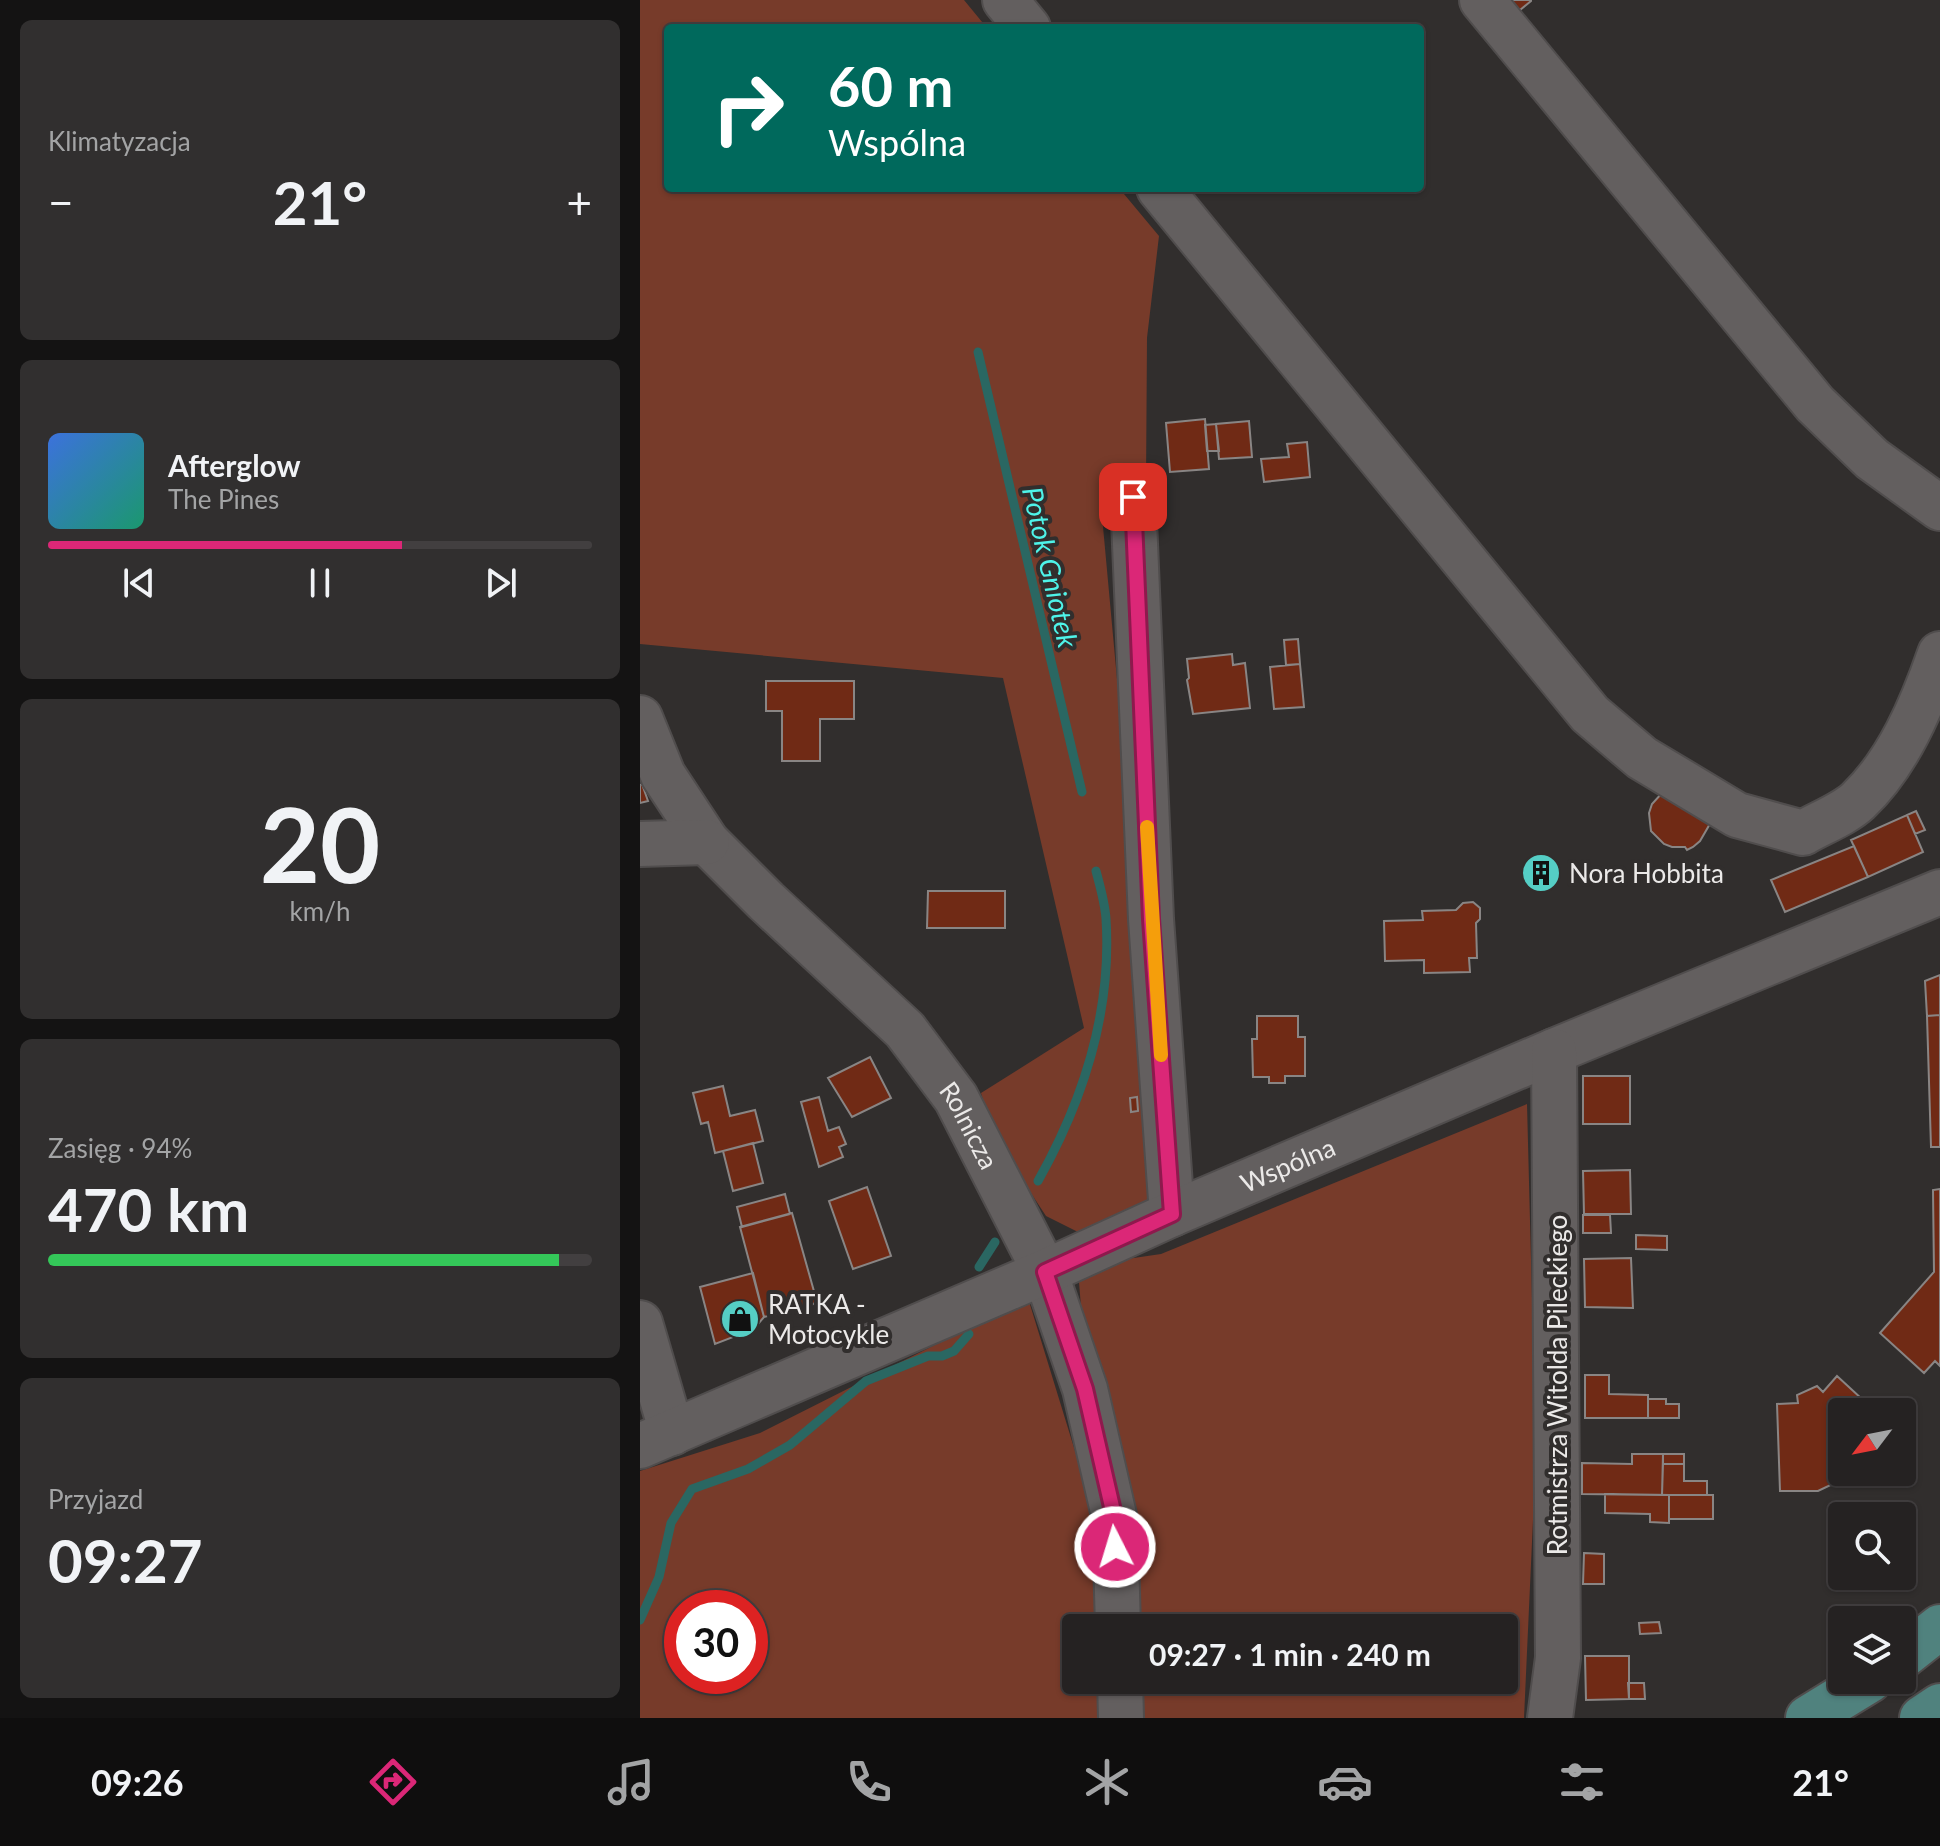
<!DOCTYPE html>
<html lang="pl">
<meta charset="utf-8">
<style>
:root{--surface:#252222;--page:#312f2f;--text:#f1f3f6;--muted:#a3a4a5;--line:#423f40;--accent:#db2777}
body{margin:0;font-family:Lato,sans-serif;background:var(--page);color:var(--text);height:100vh;display:flex;flex-direction:column;font-size:30px;white-space:nowrap}
*{box-sizing:border-box;margin:0}
p{font-size:26px;color:var(--muted)}
.icon{flex:none;width:44px;height:44px;fill:none;stroke:currentColor;stroke-width:2;stroke-linecap:round;stroke-linejoin:round}
.map{position:relative;flex:1;overflow:hidden}
.side{display:flex;flex-direction:column;gap:20px;padding:20px;background:#141313;width:640px}
.side>*{flex:none}
.top-card{position:absolute;left:24px;top:24px;width:760px;height:168px;border-radius:8px;box-shadow:0 2px 6px #0004,0 0 0 2px var(--line);background:#00695c;color:#fff;overflow:hidden}
.needle{width:52px;rotate:238deg}
.controls{position:absolute;left:1188px;top:1398px;display:grid;gap:16px}
.controls a{display:grid;place-items:center;width:88px;height:88px;border-radius:8px;background:var(--surface);box-shadow:0 2px 6px #0004,0 0 0 2px var(--line);font-size:40px}
.speed{position:absolute;left:24px;top:1590px;display:flex;gap:16px;font-size:40px;font-weight:700;text-align:center}
.speed>*{display:grid;place-content:center;width:104px;height:104px;border-radius:50%;background:var(--surface);box-shadow:0 2px 6px #0004,0 0 0 2px var(--line);line-height:1}
.speed .limit{border:12px solid #d22;background:#fff;color:#111}
.pin{position:absolute;display:grid;place-items:center;width:68px;height:68px;color:#fff;margin:-34px;border-radius:16px;box-shadow:0 4px 12px #0006}
.me{position:absolute;width:88px;margin:-44px;rotate:355deg;stroke-linejoin:round;filter:drop-shadow(0 0 6px #0008)}
.turn{display:flex;align-items:center;gap:28px;height:168px;padding:0 32px;font-size:36px}
.turn .icon{width:104px;height:104px;stroke-width:2.5}
.turn b{display:block;font-size:56px;line-height:68px}
.big{font-size:60px;font-weight:700;line-height:1.1}
.side .widget{flex:1;display:flex;flex-direction:column;justify-content:center;gap:12px;min-width:0;padding:0 28px;border-radius:12px;background:var(--page)}
.side .dial{align-items:center;gap:0}
.dial b{font-size:104px;line-height:1}
.song{display:flex;align-items:center;gap:24px}
.cover{width:96px;height:96px;border-radius:12px;background:linear-gradient(135deg,hsl(220 70% 55%),hsl(160 70% 35%))}
.played{height:8px;border-radius:4px;background:linear-gradient(90deg,var(--accent) 65%,var(--line) 65%)}
.keys{display:flex;justify-content:space-around;direction:ltr}
.heat{display:flex;justify-content:space-between;align-items:center;font-size:44px;direction:ltr}
.charge{height:12px;border-radius:6px;background:linear-gradient(90deg,#34c759 94%,var(--line) 0)}
.trip{position:absolute;left:422px;top:1614px;width:456px;height:80px;border-radius:8px;background:var(--surface);box-shadow:0 2px 6px #0004,0 0 0 2px var(--line);font-weight:700;line-height:80px;text-align:center}
.tabs{display:flex;height:128px;justify-content:space-around;align-items:center;background:#0f0e0e;color:var(--muted)}
.tabs .icon{width:56px;height:56px}
.tabs .active{color:var(--accent)}
.tabs b{font-size:36px;color:var(--text)}
main{display:flex;flex:1;min-height:0}
.map>svg:first-child{display:block}
.green{fill:#773b2a;fill-rule:evenodd}
.lines{fill:none;stroke-linecap:round;stroke-linejoin:round}
.stream{stroke:#2a6762;stroke-width:9}
.building{fill:#702a15;stroke:#898584;stroke-width:2}
.minor-casing{stroke:#504d4d;stroke-width:48}
.major-casing{stroke:#504d4d;stroke-width:48}
.minor{stroke:#635f5f;stroke-width:44}
.major{stroke:#50827e;stroke-width:44}
.route-casing{stroke:#8e194d;stroke-width:20}
.route{stroke:#db2777;stroke-width:14}
.slow{stroke:#f59e0b;stroke-width:14}
.labels{text-anchor:middle;dominant-baseline:central;stroke-width:8;stroke-linejoin:round;paint-order:stroke}
.poi-label{font-size:26px;fill:#ebe9e8;stroke:#312e2d;text-anchor:start}
.street-label{font-size:26px;fill:#ebe9e8;stroke:#312e2d}
.water-label{font-size:28px;font-style:italic;fill:#4ef3e9;stroke:#312e2d}
</style>
<main>
<section class="side">
<div class="widget"><p>Klimatyzacja</p>
<div class="heat"><a>−</a><b class="big">21°</b><a>+</a></div>
</div>
<div class="widget">
<div class="song"><i class="cover"></i><div><b>Afterglow</b><p>The Pines</p></div></div>
<div class="played"></div>
<div class="keys"><svg class="icon" aria-label="previous" viewBox="0 0 24 24"><path d="M18 5L8 12l10 7zM5 5v14"/></svg><svg class="icon" aria-label="pause" viewBox="0 0 24 24"><path d="M8 5v14M16 5v14"/></svg><svg class="icon" aria-label="next" viewBox="0 0 24 24"><path d="M6 5l10 7-10 7zM19 5v14"/></svg></div>
</div>
<div class="widget dial"><b>20</b><p>km/h</p></div>
<div class="widget"><p>Zasięg · 94%</p><b class="big">470 km</b><div class="charge"></div></div>
<div class="widget"><p>Przyjazd</p><b class="big">09:27</b></div>
</section>
<div class="map">
<svg width="1300" height="1718" viewBox="0 0 1300 1718">
<rect width="100%" height="100%" fill="#312e2d"/>
<path class="green" d="M0,0h324l23,28h-319v160h451l40,48 -12,102 -1,145h-47l18,196 16,16 22,516 -75,22 -34,-17 -52,-79 -13,-44 103,-65 -81,-350 -363,-34z
M887,1104l9,350 -12,264h-389l-2,-38h371v-52h-373l-48,-296 -4,-50 41,-22 41,-6z
M388,1298l63,205 4,125h-19v52h21l1,38h-458v-247l120,-38zM42,1608h68v68h-68z"/>
<g class="lines">
<path class="stream" d="M338,352l104,440
M398,1181c45,-80 74,-169 68,-262 -1,-16 -6,-33 -10,-48
M339,1267l16,-25
M0,1620l19,-43 12,-54 21,-34 56,-20 42,-24 76,-64 62,-25h14l12,-5 15,-17"/>
</g>
<path class="building" d="M860,0h31v1l-11,9 -14,-3z
M565,419l4,50 -39,3 -4,-49z
M609,421l3,36 -33,2 -3,-35z
M576,424l3,27h-12l-2,-26z
M667,442l3,35 -46,5 -3,-23 28,-2 -2,-13z
M658,639l2,25 -14,1 -2,-25z
M592,654l1,11 12,-2 5,45 -57,6 -6,-34 2,-2 -2,-19z
M660,664l4,43 -30,2 -4,-42z
M126,681h88v38h-34v42h-38v-50h-16z
M2,784l6,17 -8,2v-18z
M1022,793l49,29 -11,19 -7,6 -6,3 -2,-3h-13l-8,-3 -13,-13 -2,-18 3,-9z
M1276,811l9,19 -10,4 -8,-19z
M1267,815l16,37 -55,25 -17,-37z
M1214,846l14,31 -83,35 -14,-32z
M899,857l13,10 1,9 -5,7 -25,-14 6,-10z
M288,891h77v37h-78z
M833,902l7,6v11l-4,4 1,35h-8l1,14 -46,1v-13l-39,1 -1,-40 39,-1 -1,-9 34,-1 7,-7z
M1300,975v40l-13,1 -2,-35z
M1300,1015v132h-9l-4,-131z
M617,1016h41v21h7v39h-20v7h-16v-6h-16l-1,-38h5z
M230,1057l21,41 -39,19 -24,-39z
M943,1076h47v48h-47z
M83,1086l7,30 25,-6 8,31 -48,12 -7,-31 -7,2 -8,-31z
M179,1097l9,34 11,-4 7,17 -7,3 4,10 -24,10 -18,-65z
M497,1097l1,14 -7,1 -1,-14z
M113,1143l10,40 -30,8 -10,-40z
M990,1170l1,44h-47l-1,-43z
M227,1187l24,69 -38,13 -24,-68z
M1300,1189v177l-5,-5 -11,12 -44,-40 54,-61 -1,-82z
M145,1194l5,20 -48,13 -5,-20z
M152,1213l25,89 -13,7 -7,-1 -33,9 -24,-90z
M943,1215h27l1,18h-28z
M996,1235l31,1v14l-31,-1z
M991,1258l2,50 -48,-1 -1,-48z
M113,1273l11,44 -10,12 -39,15 -15,-57z
M945,1375h24v19l39,1v23h-63z
M1197,1376l39,36h-34v60h16l-40,19h-38l-3,-87 21,-1 -1,-8 20,-9 6,6z
M1008,1399h18v5h13v14h-31z
M992,1454h31l-1,41 -80,-1v-31l50,1z
M1023,1454h21v10h-21z
M1023,1464h21v17h23v14h-45z
M965,1494l64,1v28l-19,-1v-8l-45,-1z
M1029,1495h44v24h-44z
M944,1553l20,1v30h-21z
M1019,1622l2,11 -21,1 -1,-11z
M945,1656h44v43l-43,1z
M988,1683h16l1,16h-16z"/>
<g class="lines">
<defs>
<g id="minor">
<path d="M365,0l23,28"/>
<path d="M842,0l333,404 57,55 68,49"/>
<path d="M519,188l431,526 52,44 95,57 66,18c17,-10 41,-19 55,-32 40,-38 64,-95 82,-147"/>
<path d="M493,497l18,422 21,295"/>
<path id="s1" d="M0,718l23,57 44,67 59,59 139,129 51,68 89,174 40,117 30,131 3,108"/>
<path d="M0,844l67,-2"/>
<path d="M0,1323l32,110"/>
<path id="s2" d="M0,1446l405,-174 127,-58 382,-163 386,-159"/>
<path d="M480,1680l1,38"/>
<path d="M910,1718l8,-60 -4,-607"/>
</g>
<path id="major" d="M1262,1657l38,-30
M1168,1718l62,-38
M1282,1718l18,-12"/>
</defs>
<use href="#minor" class="minor-casing"/>
<use href="#major" class="major-casing"/>
<use href="#minor" class="minor"/>
<use href="#major" class="major"/>
</g>
<g class="lines">
<defs>
<path id="route" d="M475,1547v-27l-30,-131 -40,-117 127,-58 -21,-295 -18,-422"/>
</defs>
<use href="#route" class="route-casing"/>
<use href="#route" class="route"/>
<path class="slow" d="M507,827l14,228"/>
</g>
<defs>
<symbol id="building-disc" viewBox="-11 -11 22 22"><circle r="9.5" fill="#55cec5" stroke="#312e2d"/><path d="M-4-6H4V6H1V3H-1V6H-4ZM-2.5-4.3h1.7v1.8h-1.7ZM.8-4.3h1.7v1.8H.8ZM-2.5-1h1.7V.8h-1.7ZM.8-1h1.7V.8H.8Z" fill="#111"/></symbol>
<symbol id="shop-disc" viewBox="-11 -11 22 22"><circle r="9.5" fill="#55cec5" stroke="#312e2d"/><path d="M-5-2.5h2.3a2.7 3.5 0 0 1 5.4 0H5L5.5 6h-11ZM-1.5-2.5h3a1.5 2.3 0 0 0-3 0Z" fill="#111"/></symbol>
</defs>
<g fill-rule="evenodd">
<use href="#building-disc" x="879" y="851" width="44" height="44"/>
<use href="#shop-disc" x="78" y="1297" width="44" height="44"/>
</g>
<g class="labels">
<g class="poi-label">
<text x="929" y="873">Nora Hobbita</text>
<text x="128" y="1304">RATKA -<tspan x="128" dy="30">Motocykle</tspan></text>
</g>
<g class="street-label">
<text stroke="none"><textPath href="#s1" startOffset="530">Rolnicza</textPath></text>
<text stroke="none"><textPath href="#s2" startOffset="706">Wspólna</textPath></text>
<text transform="translate(917 1385) rotate(-90)">Rotmistrza Witolda Pileckiego</text>
</g>
<g class="water-label">
<text transform="translate(411 567) rotate(77)">Potok Gniotek</text>
</g>
</g>
</svg>
<div class="controls">
<a><svg class="needle" viewBox="-14 -14 28 28"><path d="M0-13l5 13h-10z" fill="#e53935"/><path d="M0 13l5-13h-10z" fill="#a3a4a5"/></svg></a>
<a><svg class="icon" aria-label="search" viewBox="0 0 24 24"><circle cx="10" cy="10" r="6"/><path d="M15 15l6 6"/></svg></a>
<a><svg class="icon" aria-label="layers" viewBox="0 0 24 24"><path d="M12 4l9 5-9 5-9-5zM3 14l9 5 9-5"/></svg></a>
</div>
<div class="speed"><div class="limit">30</div></div>
<div class="pin" style="left:493px;top:497px;background:#d93025"><svg class="icon" aria-label="arrive" viewBox="0 0 24 24"><path d="M6 21V4h12l-3 4 3 4H6"/></svg></div>
<svg class="me" style="left:475px;top:1547px" viewBox="-20 -20 40 40"><circle r="17" fill="#db2777" stroke="#fff" stroke-width="3"/><path d="M0-11L8 9 0 5-8 9z" fill="#fff"/></svg>
<div class="trip">09:27 · 1 min · 240 m</div>
<div class="top-card">
<div class="turn"><svg class="icon" aria-label="right" viewBox="0 0 24 24"><path d="M7 20v-9h11M14 6l5 5-5 5"/></svg><div><b>60 m</b>Wspólna</div></div>
</div>
</div>
</main>
<nav class="tabs">
<b>09:26</b>
<svg class="icon active" aria-label="directions" viewBox="0 0 24 24"><path d="M12 3l9 9-9 9-9-9zM9 14v-3h6M13 9l2 2-2 2"/></svg>
<svg class="icon" aria-label="music" viewBox="0 0 24 24"><path d="M9 18V5l10-2v13"/><circle cx="6" cy="18" r="3"/><circle cx="16" cy="16" r="3"/></svg>
<svg class="icon" aria-label="phone" viewBox="0 0 24 24"><path d="M5 4h4l2 5-3 2q2 4 5 5l2-3 5 2v4C11 20 4 13 5 4z"/></svg>
<svg class="icon" aria-label="climate" viewBox="0 0 24 24"><path d="M12 3v18M4 7l16 10M4 17L20 7"/></svg>
<svg class="icon" aria-label="car" viewBox="0 0 24 24"><path d="M5 17H2v-5l4-1 3-4h7l3 4 3 1v5h-3M9 17h6M6 11h13"/><circle cx="7" cy="17" r="2"/><circle cx="17" cy="17" r="2"/></svg>
<svg class="icon" aria-label="filters" viewBox="0 0 24 24"><path d="M4 7h16M4 17h16"/><circle cx="9" cy="7" r="2"/><circle cx="15" cy="17" r="2"/></svg>
<b>21°</b>
</nav>
